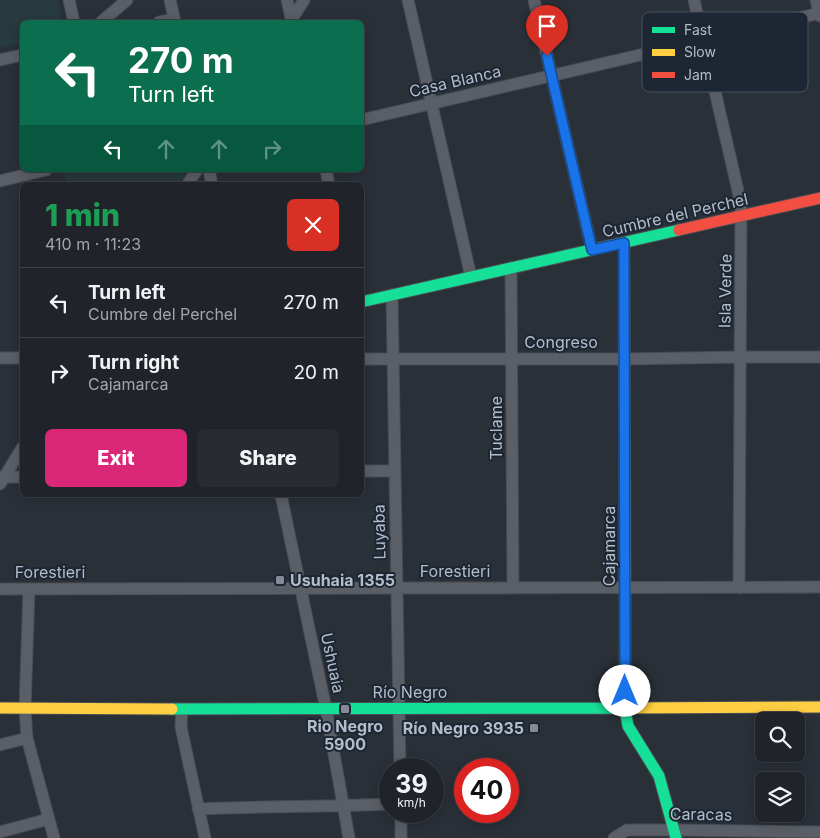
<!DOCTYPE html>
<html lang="en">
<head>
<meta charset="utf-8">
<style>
  :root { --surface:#20242a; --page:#282c32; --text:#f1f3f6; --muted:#a2a4a8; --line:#3d4147; --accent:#db2777 }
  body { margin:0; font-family:Inter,sans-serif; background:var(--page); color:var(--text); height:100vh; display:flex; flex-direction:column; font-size:19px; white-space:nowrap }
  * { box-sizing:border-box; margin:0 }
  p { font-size:16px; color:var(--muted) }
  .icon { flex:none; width:28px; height:28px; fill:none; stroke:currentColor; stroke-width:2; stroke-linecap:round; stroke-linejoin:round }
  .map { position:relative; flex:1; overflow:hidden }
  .sheet { position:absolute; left:20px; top:182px; width:344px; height:315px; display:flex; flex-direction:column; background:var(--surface); border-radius:8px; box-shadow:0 2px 12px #0003,0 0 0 1px var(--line) }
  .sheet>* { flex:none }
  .guide { position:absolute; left:20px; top:20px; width:344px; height:152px; border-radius:8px; box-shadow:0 2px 12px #0003,0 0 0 1px var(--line); background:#0b6e4f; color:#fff; overflow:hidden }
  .controls { position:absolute; left:755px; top:712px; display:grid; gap:10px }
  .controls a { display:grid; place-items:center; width:50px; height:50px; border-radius:8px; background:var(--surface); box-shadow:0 2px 12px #0003,0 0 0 1px var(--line); font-size:25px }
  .speed { position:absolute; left:379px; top:758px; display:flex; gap:10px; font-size:25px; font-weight:700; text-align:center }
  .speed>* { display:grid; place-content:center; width:65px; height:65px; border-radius:50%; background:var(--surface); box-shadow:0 2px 12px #0003,0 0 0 1px var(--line); line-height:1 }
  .speed small { font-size:12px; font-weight:400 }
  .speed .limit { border:8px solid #d22; background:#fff; color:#111 }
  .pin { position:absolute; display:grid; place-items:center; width:42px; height:42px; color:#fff; margin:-51px -21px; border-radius:50% 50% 50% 0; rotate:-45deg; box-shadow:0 0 5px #0007 }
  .pin .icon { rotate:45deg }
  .me { position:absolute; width:55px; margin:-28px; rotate:0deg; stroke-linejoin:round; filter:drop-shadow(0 0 4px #0008) }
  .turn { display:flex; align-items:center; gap:18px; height:105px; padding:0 25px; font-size:22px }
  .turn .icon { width:65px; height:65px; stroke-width:2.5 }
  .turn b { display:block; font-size:35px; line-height:42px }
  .lanes { display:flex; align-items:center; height:48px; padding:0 25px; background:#0003; justify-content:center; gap:25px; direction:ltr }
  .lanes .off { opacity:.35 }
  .round { display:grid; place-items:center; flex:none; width:52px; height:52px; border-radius:8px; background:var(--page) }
  .head { display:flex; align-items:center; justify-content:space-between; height:85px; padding:0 25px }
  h1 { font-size:30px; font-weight:800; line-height:38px; color:#1e9e55 }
  .button { display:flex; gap:10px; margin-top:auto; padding:10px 25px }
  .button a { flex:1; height:58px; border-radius:8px; background:var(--accent); color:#fff; font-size:20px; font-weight:800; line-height:58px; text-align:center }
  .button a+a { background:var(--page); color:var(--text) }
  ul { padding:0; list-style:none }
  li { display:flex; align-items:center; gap:15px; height:70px; padding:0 25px; border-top:1px solid var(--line) }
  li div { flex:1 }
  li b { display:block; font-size:19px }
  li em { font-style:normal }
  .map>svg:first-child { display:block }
  .green { fill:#273a3e }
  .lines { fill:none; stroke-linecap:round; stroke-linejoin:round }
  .street-casing { stroke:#484c53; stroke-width:13 }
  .fast-casing { stroke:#484c53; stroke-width:13 }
  .slow-casing { stroke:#484c53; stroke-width:13 }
  .jam-casing { stroke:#484c53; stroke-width:13 }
  .street { stroke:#5a5e66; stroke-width:11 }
  .fast { stroke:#16e098; stroke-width:11 }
  .slow { stroke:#ffcf43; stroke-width:11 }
  .jam { stroke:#f24e42; stroke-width:11 }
  .route-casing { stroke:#114b97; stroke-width:12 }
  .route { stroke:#1a73e8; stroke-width:9 }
  .poi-dot { fill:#848b96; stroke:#1d2633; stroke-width:2 }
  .labels { text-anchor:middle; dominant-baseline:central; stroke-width:4; stroke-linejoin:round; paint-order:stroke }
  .street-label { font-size:16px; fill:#b4bcc9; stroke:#1d2633 }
  .poi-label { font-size:16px; font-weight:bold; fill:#b4bcc9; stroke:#1d2633; text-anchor:start }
  .key { fill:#1d2633; stroke:#4a5360; stroke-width:1 }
  .key-label { font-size:14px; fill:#b4bcc9 }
</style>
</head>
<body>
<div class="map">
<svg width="820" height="838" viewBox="0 0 820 838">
  <rect width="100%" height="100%" fill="#2a3038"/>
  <!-- green -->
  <path class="green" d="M0 0H58L63 22H22V42L0 48Z
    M79 170H188L178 185H67L64 174Z"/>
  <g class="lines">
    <defs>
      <path id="street" d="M69 0 74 22
        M170 0 175 22
        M287 0 292 22
        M408 0 471 277
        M534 0 592 250
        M694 0 741 204 739 588
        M816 0 820 16
        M101 22 127 0
        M159 22 174 19
        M290 22 304 0
        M0 60 22 55
        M361 120 820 13
        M209 170 212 185
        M326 170 329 185
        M0 181 46 170
        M187 185 197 170
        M511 268 513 588
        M392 295 400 769
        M0 358H22
        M361 359H625L740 357H820
        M361 471H395
        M0 477H22
        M0 484 22 448
        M281 495 326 709 349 838
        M0 589 820 587
        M29 589 25 709 27 738 54 838
        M182 709 181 727 205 838
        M0 745 27 738
        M198 809C262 806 326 807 390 804
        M401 811V838
        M0 832 49 819
        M614 838 627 830H674L820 832"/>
      <path id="fast" d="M361 302 679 230
        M625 591V709L628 726 659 776 676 838
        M172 709 627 708"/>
      <path id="slow" d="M624 243 625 591
        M0 708 172 709
        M627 708 820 707"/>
      <path id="jam" d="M679 230 820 198"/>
    </defs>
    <!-- street casing -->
    <use href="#street" class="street-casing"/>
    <!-- fast casing -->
    <use href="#fast" class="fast-casing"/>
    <!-- slow casing -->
    <use href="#slow" class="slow-casing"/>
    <!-- jam casing -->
    <use href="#jam" class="jam-casing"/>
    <!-- street -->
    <use href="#street" class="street"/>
    <!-- fast -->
    <use href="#fast" class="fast"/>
    <!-- slow -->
    <use href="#slow" class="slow"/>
    <!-- jam -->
    <use href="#jam" class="jam"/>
  </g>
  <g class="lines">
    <defs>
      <path id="route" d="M547 56 592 250 624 243 625 691"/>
    </defs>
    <!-- route casing -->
    <use href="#route" class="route-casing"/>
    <!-- route -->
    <use href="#route" class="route"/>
  </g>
  <!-- markers -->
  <g class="poi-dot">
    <rect x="275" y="575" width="10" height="10" rx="2.5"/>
    <rect x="340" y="704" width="10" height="10" rx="2.5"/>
    <rect x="529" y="723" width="10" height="10" rx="2.5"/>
  </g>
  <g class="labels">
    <!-- street labels -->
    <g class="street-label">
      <text transform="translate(455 81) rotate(-13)">Casa Blanca</text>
      <text transform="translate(675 215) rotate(-13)">Cumbre del Perchel</text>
      <text transform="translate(725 291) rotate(-89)">Isla Verde</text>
      <text x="561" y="342">Congreso</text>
      <text transform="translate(496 428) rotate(-90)">Tuclame</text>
      <text transform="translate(379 532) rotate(-91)">Luyaba</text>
      <text transform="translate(609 546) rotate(-90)">Cajamarca</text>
      <text x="455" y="571">Forestieri</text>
      <text x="50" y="572">Forestieri</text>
      <text transform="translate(333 663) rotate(78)">Ushuaia</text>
      <text x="410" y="692">Río Negro</text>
      <text transform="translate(701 814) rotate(1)">Caracas</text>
    </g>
    <!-- poi labels -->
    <g class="poi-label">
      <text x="290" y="580">Usuhaia 1355</text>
      <text x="345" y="726" text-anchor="middle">Rio Negro<tspan x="345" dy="18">5900</tspan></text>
      <text x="524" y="728" text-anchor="end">Río Negro 3935</text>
    </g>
  </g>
  <!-- legend -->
  <rect x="642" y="12" width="166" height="80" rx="8" class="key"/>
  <rect x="652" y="27" width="23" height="6" fill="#16e098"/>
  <rect x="652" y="49" width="23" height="7" fill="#ffcf43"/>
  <rect x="652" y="72" width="23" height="6" fill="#f24e42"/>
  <g class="key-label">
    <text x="684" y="35">Fast</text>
    <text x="684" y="57">Slow</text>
    <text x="684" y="80">Jam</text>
  </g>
</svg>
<div class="controls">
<a><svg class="icon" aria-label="search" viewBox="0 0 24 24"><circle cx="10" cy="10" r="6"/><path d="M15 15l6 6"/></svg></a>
<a><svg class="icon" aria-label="layers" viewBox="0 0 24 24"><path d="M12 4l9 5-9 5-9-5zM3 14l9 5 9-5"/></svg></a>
</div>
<div class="speed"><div>39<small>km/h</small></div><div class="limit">40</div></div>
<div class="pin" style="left:547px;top:56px;background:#d93025"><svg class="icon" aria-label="arrive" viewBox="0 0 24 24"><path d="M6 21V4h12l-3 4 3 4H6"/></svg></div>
<svg class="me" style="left:625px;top:691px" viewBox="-20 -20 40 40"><circle r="19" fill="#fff"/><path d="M0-13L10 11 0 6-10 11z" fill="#1a73e8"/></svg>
<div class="guide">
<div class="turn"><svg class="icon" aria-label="left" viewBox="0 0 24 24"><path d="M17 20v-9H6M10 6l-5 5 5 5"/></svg><div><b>270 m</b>Turn left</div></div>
<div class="lanes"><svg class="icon" aria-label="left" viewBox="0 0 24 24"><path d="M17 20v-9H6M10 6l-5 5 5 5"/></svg><svg class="icon off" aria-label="ahead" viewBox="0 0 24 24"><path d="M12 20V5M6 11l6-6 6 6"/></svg><svg class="icon off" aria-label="ahead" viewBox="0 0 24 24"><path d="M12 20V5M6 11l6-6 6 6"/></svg><svg class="icon off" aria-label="right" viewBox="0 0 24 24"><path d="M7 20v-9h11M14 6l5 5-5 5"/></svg></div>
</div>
<section class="sheet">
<div class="head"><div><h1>1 min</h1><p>410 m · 11:23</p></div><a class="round" style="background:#d93025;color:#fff"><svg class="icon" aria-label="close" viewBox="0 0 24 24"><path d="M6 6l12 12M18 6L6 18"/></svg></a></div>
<ul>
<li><svg class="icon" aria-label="left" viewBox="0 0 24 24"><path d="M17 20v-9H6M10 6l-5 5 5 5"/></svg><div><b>Turn left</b><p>Cumbre del Perchel</p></div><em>270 m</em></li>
<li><svg class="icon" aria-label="right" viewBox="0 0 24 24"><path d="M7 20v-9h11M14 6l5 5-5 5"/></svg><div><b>Turn right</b><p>Cajamarca</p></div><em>20 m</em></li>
</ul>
<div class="button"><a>Exit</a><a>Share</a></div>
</section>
</div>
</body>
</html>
